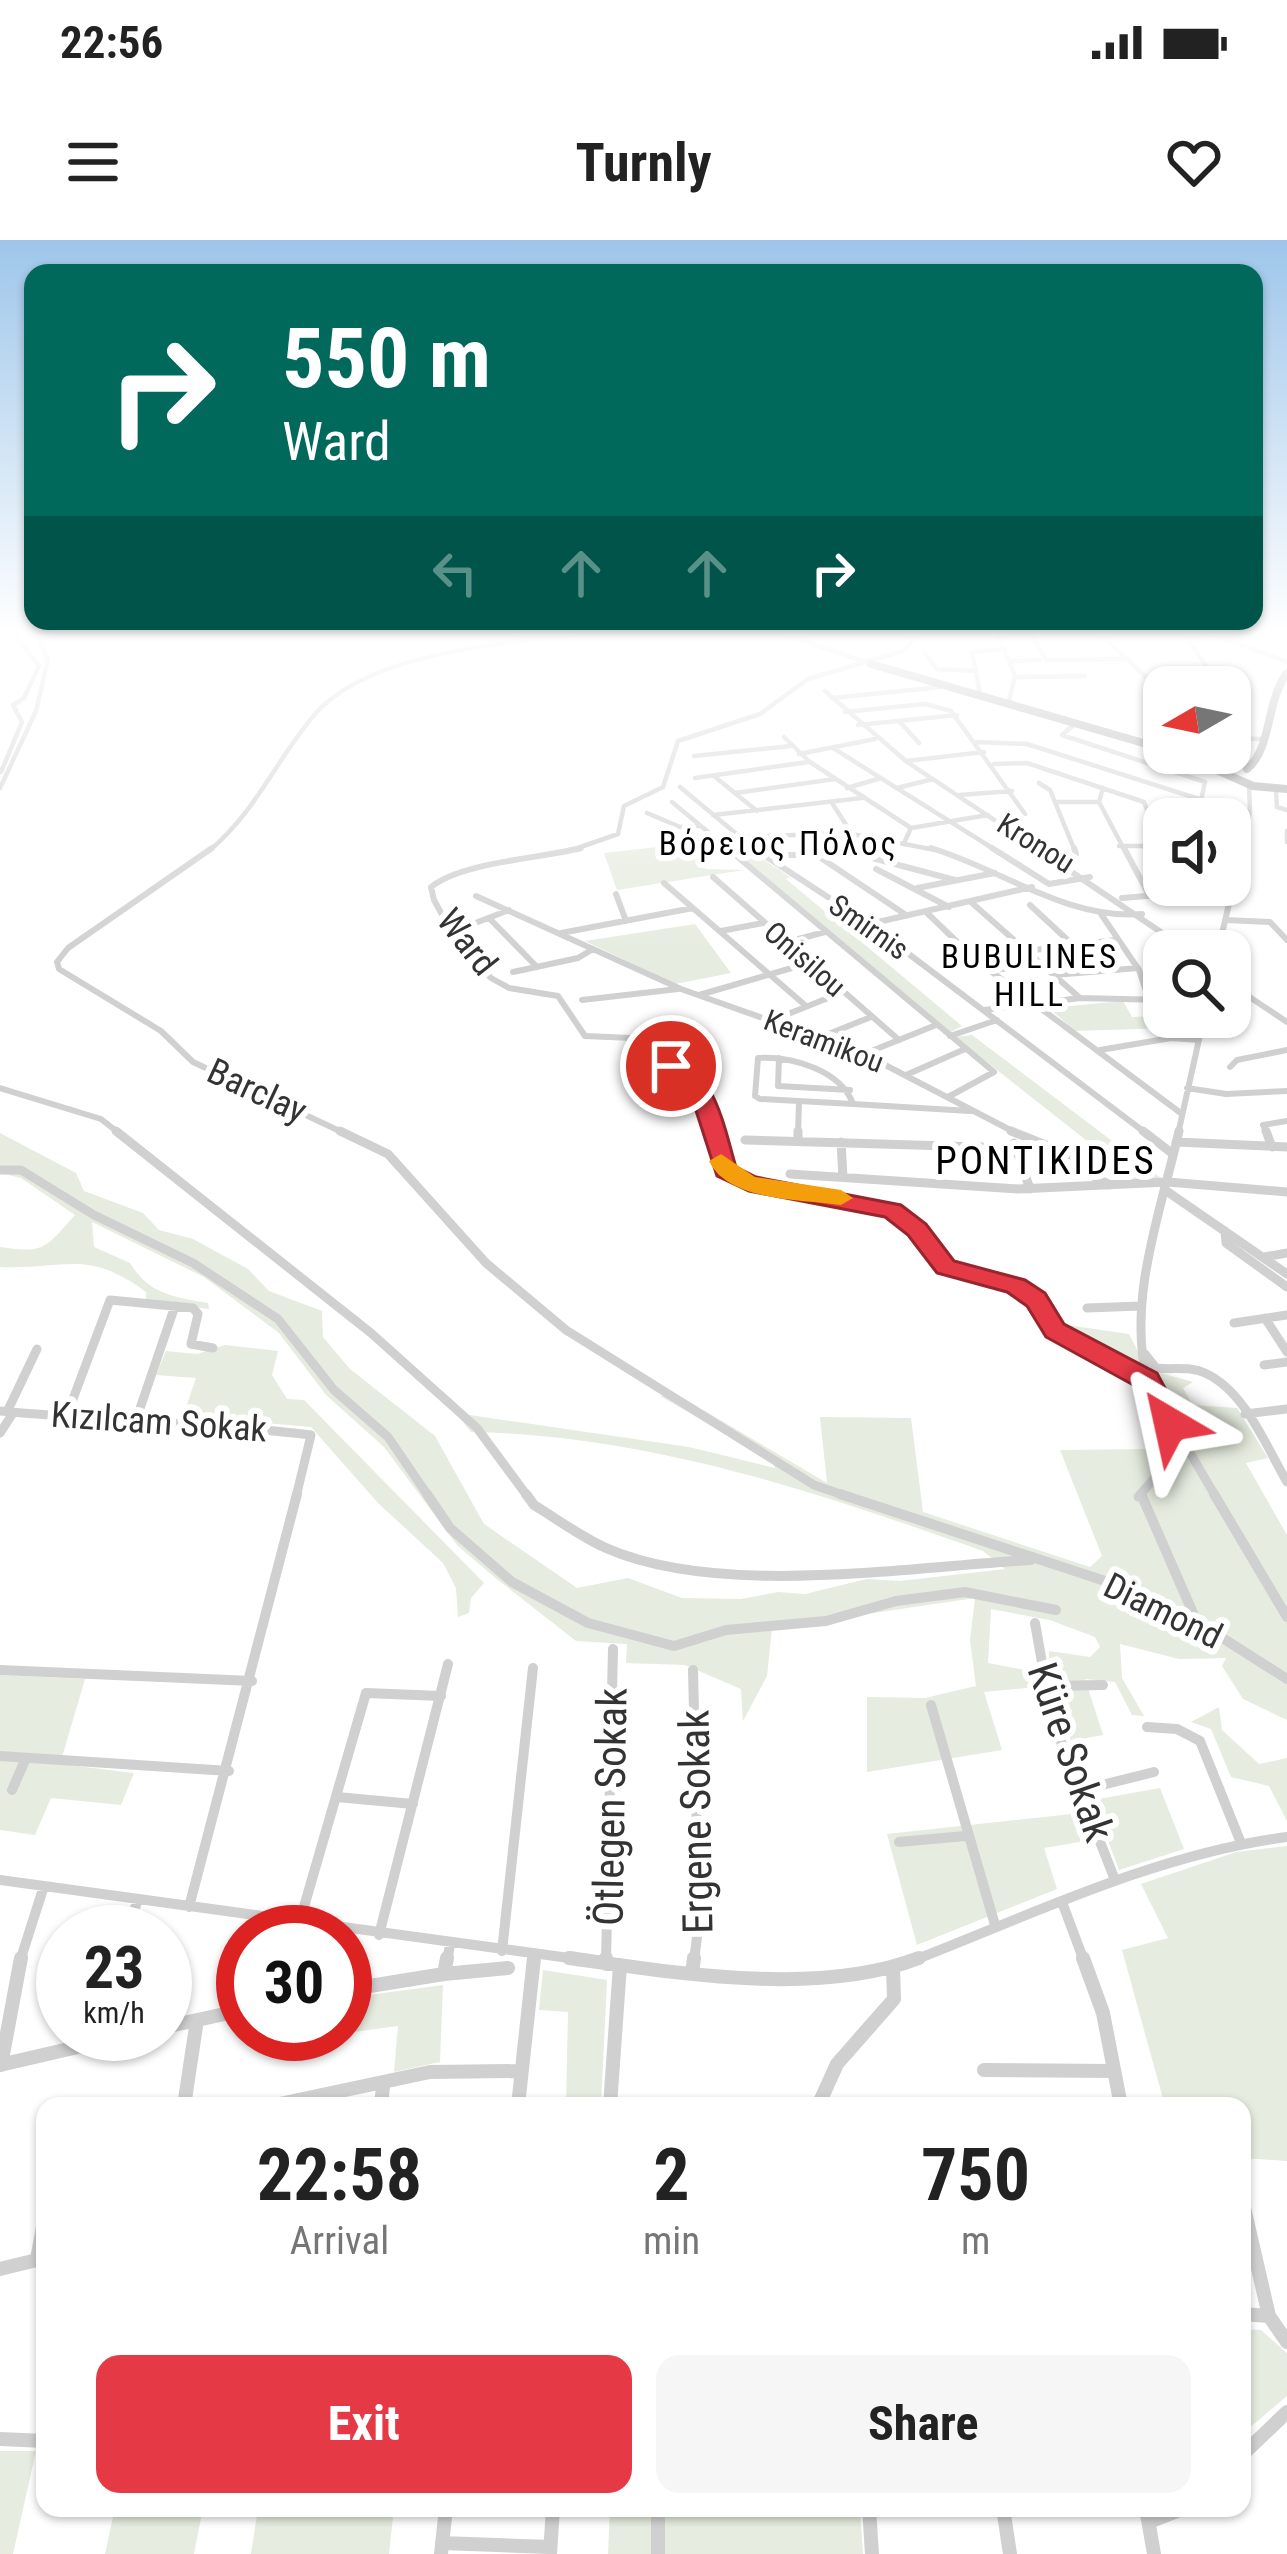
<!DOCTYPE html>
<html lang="en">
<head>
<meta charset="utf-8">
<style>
  :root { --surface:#fff; --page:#f6f6f6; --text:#222; --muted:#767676; --accent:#e63946 }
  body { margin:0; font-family:"Roboto Condensed",sans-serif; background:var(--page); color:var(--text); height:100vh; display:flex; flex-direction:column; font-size:45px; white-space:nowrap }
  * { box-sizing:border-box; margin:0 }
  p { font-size:39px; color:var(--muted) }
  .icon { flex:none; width:66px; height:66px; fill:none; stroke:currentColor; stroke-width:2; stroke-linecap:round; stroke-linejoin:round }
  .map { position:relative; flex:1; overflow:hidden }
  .drawer { position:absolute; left:36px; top:1857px; width:1215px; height:420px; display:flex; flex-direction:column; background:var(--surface); border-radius:24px; box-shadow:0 3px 9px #0004 }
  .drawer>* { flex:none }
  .hud { position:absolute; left:24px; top:24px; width:1239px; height:366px; border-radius:24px; box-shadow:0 3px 9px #0004; background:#00695c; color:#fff; overflow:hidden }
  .needle { width:78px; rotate:261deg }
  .buttons { position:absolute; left:1143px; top:426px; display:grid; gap:24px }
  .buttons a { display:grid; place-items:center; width:108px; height:108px; border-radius:24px; background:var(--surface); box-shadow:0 3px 9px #0004; font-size:60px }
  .speed { position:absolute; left:36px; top:1665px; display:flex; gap:24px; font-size:60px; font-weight:700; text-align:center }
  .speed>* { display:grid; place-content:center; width:156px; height:156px; border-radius:50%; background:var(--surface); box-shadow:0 3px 9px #0004; line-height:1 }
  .speed small { font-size:30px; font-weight:400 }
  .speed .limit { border:18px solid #d22; background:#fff; color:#111 }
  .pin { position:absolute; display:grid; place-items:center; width:102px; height:102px; color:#fff; margin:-51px; border:6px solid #fff; border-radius:50%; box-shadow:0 3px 12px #0007 }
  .me { position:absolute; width:132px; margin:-66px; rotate:324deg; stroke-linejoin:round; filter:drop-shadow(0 0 9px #0008) }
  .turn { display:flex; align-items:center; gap:42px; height:252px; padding:0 60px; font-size:54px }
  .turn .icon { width:156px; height:156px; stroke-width:2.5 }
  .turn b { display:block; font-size:84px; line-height:102px }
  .lanes { display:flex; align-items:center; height:114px; padding:0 60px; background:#0003; justify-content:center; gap:60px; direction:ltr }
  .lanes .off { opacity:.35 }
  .eta { display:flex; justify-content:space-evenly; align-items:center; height:204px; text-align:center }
  .eta b { font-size:72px; font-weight:700; line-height:84px }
  .button { display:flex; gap:24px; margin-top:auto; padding:24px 60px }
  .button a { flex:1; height:138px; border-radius:24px; background:var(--accent); color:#fff; font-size:48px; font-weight:700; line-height:138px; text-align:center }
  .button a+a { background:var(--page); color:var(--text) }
  .status { display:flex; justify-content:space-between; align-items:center; height:84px; padding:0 60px; background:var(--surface); direction:ltr }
  .status svg { height:33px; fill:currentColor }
  header { display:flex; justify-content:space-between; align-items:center; height:156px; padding:0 60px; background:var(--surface); font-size:54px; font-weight:700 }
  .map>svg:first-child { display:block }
  .green { fill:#e6ecdf }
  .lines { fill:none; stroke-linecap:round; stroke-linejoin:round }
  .minor-far4 { stroke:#d0d0d0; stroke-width:4.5 }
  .minor-far3 { stroke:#d0d0d0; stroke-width:6 }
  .minor-far2 { stroke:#d0d0d0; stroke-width:9 }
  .minor-far1 { stroke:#d0d0d0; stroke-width:10 }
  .minor { stroke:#d0d0d0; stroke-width:14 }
  .major { stroke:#ababab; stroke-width:8 }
  .route { fill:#e63946; stroke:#96252e; stroke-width:3 }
  .slow { fill:#f59e0b }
  .labels { text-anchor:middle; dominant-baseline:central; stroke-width:12; stroke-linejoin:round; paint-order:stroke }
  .far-street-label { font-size:30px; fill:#333; stroke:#fff }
  .far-neighbourhood-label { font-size:33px; letter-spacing:3px; fill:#000; stroke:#fff }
  .street-label { font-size:36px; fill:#333; stroke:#fff }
  .neighbourhood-label { font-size:39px; letter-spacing:3px; fill:#000; stroke:#fff }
  .near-street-label { font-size:42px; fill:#333; stroke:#fff }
</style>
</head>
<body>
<div class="status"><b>22:56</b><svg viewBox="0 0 49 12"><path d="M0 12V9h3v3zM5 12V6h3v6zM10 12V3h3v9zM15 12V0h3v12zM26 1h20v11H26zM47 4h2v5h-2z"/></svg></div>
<header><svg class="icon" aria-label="menu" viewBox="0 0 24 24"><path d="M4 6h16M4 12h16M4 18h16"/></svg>Turnly<svg class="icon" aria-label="heart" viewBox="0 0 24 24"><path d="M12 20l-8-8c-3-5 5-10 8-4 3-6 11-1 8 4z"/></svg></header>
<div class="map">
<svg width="1287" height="2314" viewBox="0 0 1287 2314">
  <rect width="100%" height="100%" fill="#fff"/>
  <!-- green -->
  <path class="green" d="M692 603 706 629 744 630 617 650 604 613Z
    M749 610 790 637 786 639 962 786 949 793 735 614Z
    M695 684 731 733 675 744 585 701Z
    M1123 761 1132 777 1160 776 1169 788 1075 791 1049 768Z
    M972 795 1161 938 1135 940 1115 932 1119 926 955 797Z
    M0 893 76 933 84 951 143 973 159 990 193 999 248 1029 269 1051 322 1071 323 1097 350 1129 435 1196 484 1284 577 1348 628 1338 682 1358 741 1359 778 1352 805 1354 867 1339 900 1341 1005 1329 983 1311C817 1252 649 1195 471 1192L456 1173 689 1207 775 1228 772 1220 660 1156 676 1154 827 1243 820 1177 911 1178 923 1272 1090 1327 1102 1316 1060 1210 1148 1209 1160 1231 1178 1229 1114 1115 1053 1083 1129 1094 1147 1129 1193 1142 1183 1148 1193 1165 1237 1168 1268 1218 1246 1223 1287 1295V1480L1243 1459 1222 1426 1226 1418 1179 1419 1120 1404 1122 1438 1144 1476 1132 1475 1115 1442 1085 1439 1103 1495 1071 1501 1048 1434 1049 1411 1090 1417 1100 1407 1095 1397 1050 1380 991 1369 988 1423 1036 1432V1447L984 1452 1002 1510 867 1532V1457L925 1458 976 1446 970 1400 975 1358 772 1388 767 1436 743 1481 741 1449 685 1425 626 1423 627 1404 576 1401 493 1336 457 1305 384 1207 326 1155 279 1093 204 1037 92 982 94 1007 130 1023C149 1054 173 1057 208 1063L209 1069 146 1061V1052C87 1008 65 1030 0 1027V1007C45 1014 45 1008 75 975L21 938 0 933Z
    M225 1105 278 1111 272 1135 287 1159 304 1160 484 1343 471 1358 469 1373 458 1377 456 1348 443 1323 378 1263 311 1187 207 1178 181 1182 196 1138 156 1135 166 1111 197 1114Z
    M0 1435 85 1439 60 1524 134 1533 121 1565 51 1558 35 1595 0 1590Z
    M1219 1467 1222 1490 1259 1524 1287 1518V1581L1269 1546 1231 1537 1211 1489 1191 1482Z
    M1160 1548 1184 1609 1119 1630 1093 1560Z
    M1081 1573 1091 1600 1044 1608 1057 1649 917 1705 887 1594Z
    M1287 1606V1921L1242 1918V1866H1165L1122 1710 1168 1698 1141 1644 1236 1612Z
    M543 1730 607 1740 601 1866H566L568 1772 539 1770Z
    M443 1745 440 1822 394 1832 398 1786 354 1792 361 1756Z
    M1242 2089 1261 2090 1287 2113V2156L1242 2194Z
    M0 2211H36L13 2314H0Z
    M115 2268H203L194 2314H105Z
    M258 2268H394L389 2314H251Z
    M610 2268H860L863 2314H608Z"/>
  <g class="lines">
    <!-- minor-far4 -->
    <path class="minor-far4" d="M768 389 865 422
      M996 389 1015 436 1008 465
      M1029 389 1046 420 1129 419
      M1095 389 1164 454
      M1199 389 1287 422
      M1203 391 1188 399 1209 431 1212 447
      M925 413 937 429 976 431
      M1011 421 1040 420
      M1015 437 1085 436
      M825 451 907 522 1041 611
      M832 458 940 447
      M981 458 972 412 1005 409
      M845 472 925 464 951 471 1025 574
      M899 481 919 503
      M1076 483 1062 495 1205 542 1197 579
      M858 485 957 475
      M784 497 810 522 911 588 905 601
      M1230 498 1262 499
      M977 502 1027 504 1202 560
      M833 508 997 611
      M799 514 875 499
      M694 516 791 506
      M906 521 984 512
      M994 524 1027 523 1144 562 1161 606
      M1 532 22 482 13 465 24 458 39 426 10 389
      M714 536 757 571
      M695 538 808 522
      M1039 543 1050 550 1075 611
      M680 547 757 611
      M0 548 36 471 48 419 38 398 22 389
      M847 548 881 538
      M897 548 933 539
      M1103 548 1099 562 1125 611
      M1276 551 1277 567 1287 570
      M735 553 835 539
      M959 555 1012 551
      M672 562 731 611
      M1055 562H1099
      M832 563 852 594
      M1201 567 1249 574
      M647 573 680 587 699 586
      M713 575 862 558
      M911 588 988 575
      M1287 591V602
      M739 597 846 593 941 611
      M1119 606H1162
      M209 611C258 569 275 521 315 474 373 407 526 403 610 389
      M569 611 618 594 624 566 663 547 678 501 760 474 808 439 903 411 924 389
      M1241 611 1250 572 1249 544"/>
    <!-- minor-far3 -->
    <path class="minor-far3" d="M212 608 68 708 57 722 59 729 161 791 193 822 346 894
      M581 608C538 619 462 622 431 647L434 660 457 702 491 738 509 748 558 756 585 796 655 799 676 806 679 814 671 826 700 849 714 894
      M727 608 994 832 948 857
      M753 608 869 684 1147 894
      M931 608C1001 629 1067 680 1142 674
      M992 608 1049 644 1090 637
      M1036 608 1189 711
      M1124 608 1149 655
      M812 612 906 675
      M766 615H861L955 640
      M1063 619 1076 614 1074 608
      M876 629 949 667
      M713 637 899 800
      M664 643 806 766
      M917 648 995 633
      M616 654 626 681
      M476 656 681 749 864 814 1018 894
      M1122 658 1196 652V645
      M972 663 1080 758
      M1030 665 1073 705
      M926 672 976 720 1182 874
      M1101 674 1139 730 1148 757
      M491 680 537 727
      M1225 680 1270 682 1287 700
      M869 684 1032 647
      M465 687 509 670
      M721 691 763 683
      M561 693 693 668
      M787 702 825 692
      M1026 711 1115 700
      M1218 711 1242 608
      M992 731 1039 722
      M513 732 578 718 593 709
      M1054 735 1138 728
      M1230 744 1287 782
      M699 755 809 723
      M582 760 678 749
      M984 770 1080 758 1164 760
      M773 780 843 752
      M950 796 997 780
      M821 797 871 777
      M1100 810 1171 798 1199 800
      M864 814 936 785
      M758 818C791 816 841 830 853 864L760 859 755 856Z
      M779 818 778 846 850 850
      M1230 827 1237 820 1287 810
      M906 835 965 809
      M0 848 101 879 120 894
      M1187 848 1226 854 1287 851
      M853 864 970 871
      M798 894 799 862
      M1178 894 1204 777
      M1267 894 1263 885 1287 881"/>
    <!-- minor-far2 -->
    <path class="minor-far2" d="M116 891 371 1093 477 1188 528 1257
      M340 891 388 914 486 1023 566 1090 814 1245 849 1257
      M713 891 726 931 749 944 893 971 917 990 945 1027 1016 1046 1036 1060 1055 1091 1147 1140 1216 1257
      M1011 891 1086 921 1093 936 1110 945
      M1143 891 1173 914
      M1266 891 1272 907
      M745 900 1016 908
      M798 900V891
      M841 902 843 937
      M1176 902 1287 907
      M1014 903 1030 949
      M0 930H21L94 975 193 1023 278 1079 334 1150 388 1197 429 1257
      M790 934 1018 949 1168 942 1287 952
      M1165 950 1287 1034
      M1225 991 1226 1003 1287 1047
      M1264 1017 1287 1013
      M1087 1068 1140 1066
      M1265 1078 1287 1112
      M1234 1083 1287 1075
      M1145 1114 1156 1128C1172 1130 1190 1126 1205 1133 1245 1151 1266 1206 1287 1242
      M1264 1125 1287 1122
      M1147 1140C1127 1059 1161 971 1179 891
      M0 1171C104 1181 207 1182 311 1195L296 1257
      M7 1172 37 1109
      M1245 1174 1287 1169
      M67 1175 110 1060 193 1068 198 1074 191 1104 213 1108
      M135 1183 175 1066
      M0 1193 13 1173
      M1138 1257 1183 1205"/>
    <!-- minor-far1 -->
    <path class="minor-far1" d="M427 1254 450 1288 512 1342 588 1383 674 1406 726 1390 826 1381 896 1361 965 1352 1056 1370
      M526 1254 534 1265C557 1279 581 1297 606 1308 719 1358 909 1327 1031 1320
      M840 1254 1105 1341 1202 1385 1287 1439
      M1141 1254 1193 1373 1189 1378
      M1214 1254 1287 1377
      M1035 1383 1052 1479 1115 1640
      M0 1430 252 1441
      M693 1430 699 1681 694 1721
      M1045 1446 1103 1445
      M931 1465 995 1685
      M1147 1487 1177 1489 1200 1501 1241 1603
      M0 1516 229 1531
      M12 1550 26 1518
      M1082 1550 1154 1532
      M337 1557 413 1564
      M899 1602 965 1596
      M0 1640 591 1721
      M1062 1662 1084 1721
      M189 1667 297 1254
      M299 1684 366 1453 441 1456
      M127 1692 138 1659
      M379 1695 448 1424
      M502 1711 533 1428
      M20 1721 44 1646
      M447 1721 450 1705
      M533 1721 534 1715
      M606 1721 613 1409
      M912 1721C1033 1674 1157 1614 1287 1597"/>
    <!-- minor -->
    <path class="minor" d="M569 1718C677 1733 817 1757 919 1718
      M1083 1718 1103 1773 1121 1866
      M606 1724V1718
      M692 1733 694 1718
      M444 1734 508 1728
      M345 1750 444 1734 447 1718
      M165 1787 243 1770
      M0 1825 134 1794
      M1 1825 21 1718
      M984 1830 1114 1831
      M184 1866 197 1780
      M270 1866 430 1832 521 1831
      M381 1866 383 1846
      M518 1866 534 1718
      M610 1866 620 1725
      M818 1866 837 1824 894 1759 893 1728
      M1242 1959 1269 2076 1287 2102
      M37 2019 45 1976
      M0 2029 45 2018
      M1242 2074 1269 2076
      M0 2199 45 2201
      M1242 2215 1287 2172
      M658 2268V2314
      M869 2268 872 2314
      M1003 2268 1010 2314
      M1146 2268 1154 2314
      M1149 2282 1185 2268
      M442 2303 550 2307
      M441 2314 446 2268
      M550 2314 553 2268"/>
    <!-- major -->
    <path class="major" d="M871 424 1164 509
      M1178 513 1253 546 1287 549
      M1247 529C1272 509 1266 460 1287 433"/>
  </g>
  <!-- sky -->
  <linearGradient id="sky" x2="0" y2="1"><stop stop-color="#9ec6ea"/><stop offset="0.55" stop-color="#fff"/><stop offset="1" stop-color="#fff" stop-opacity="0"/></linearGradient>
  <rect width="1287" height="713" fill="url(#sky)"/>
  <!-- route -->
  <path class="route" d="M663 822C713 815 725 892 736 927L756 937 901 965 926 984 954 1021 1025 1040 1045 1053 1064 1084 1157 1133 1184 1184 1180 1191H1160L1137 1147 1046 1097 1027 1066 1007 1052 937 1033 908 995 885 977 749 951 717 936 690 852 663 831Z"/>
  <!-- slow -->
  <path class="slow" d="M721 914 755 937 841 950 853 958 841 965C801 959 729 962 709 921Z"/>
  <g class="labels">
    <!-- far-street labels -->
    <g class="far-street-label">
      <text transform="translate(1036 603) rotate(32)">Kronou</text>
      <text transform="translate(869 687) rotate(35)">Smirnis</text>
      <text transform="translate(805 719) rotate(41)">Onisilou</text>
      <text transform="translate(824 801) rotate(21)">Keramikou</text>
    </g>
    <!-- far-neighbourhood labels -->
    <g class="far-neighbourhood-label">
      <text x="779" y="603">Βόρειος Πόλος</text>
      <text x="1030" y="716">BUBULINES<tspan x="1030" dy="38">HILL</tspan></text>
    </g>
    <!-- street labels -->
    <g class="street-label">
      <text transform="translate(467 702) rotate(52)">Ward</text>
      <text transform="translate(257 851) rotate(25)">Barclay</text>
      <text transform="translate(159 1182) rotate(4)">Kızılcam Sokak</text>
      <text transform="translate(1163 1371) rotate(26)">Diamond</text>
    </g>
    <!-- neighbourhood labels -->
    <g class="neighbourhood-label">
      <text x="1046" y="921">PONTIKIDES</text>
    </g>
    <!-- near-street labels -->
    <g class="near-street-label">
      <text transform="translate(1071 1512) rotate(71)">Küre Sokak</text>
      <text transform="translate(610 1567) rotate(-89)">Ötlegen Sokak</text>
      <text transform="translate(696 1582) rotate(-91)">Ergene Sokak</text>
    </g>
  </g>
</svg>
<div class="buttons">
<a><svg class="needle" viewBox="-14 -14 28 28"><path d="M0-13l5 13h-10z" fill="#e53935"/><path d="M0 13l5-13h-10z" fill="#767676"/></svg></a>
<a><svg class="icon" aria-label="sound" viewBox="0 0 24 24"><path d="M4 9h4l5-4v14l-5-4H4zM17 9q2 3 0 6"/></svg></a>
<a><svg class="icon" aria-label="search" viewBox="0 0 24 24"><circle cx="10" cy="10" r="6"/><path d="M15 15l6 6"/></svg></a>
</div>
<div class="speed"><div>23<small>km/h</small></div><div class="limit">30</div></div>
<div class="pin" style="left:671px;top:826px;background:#d93025"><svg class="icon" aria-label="arrive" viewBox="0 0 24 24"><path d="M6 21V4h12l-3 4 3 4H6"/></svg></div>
<svg class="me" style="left:1170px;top:1184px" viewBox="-20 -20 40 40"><path d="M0-17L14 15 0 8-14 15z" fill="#e63946" stroke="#fff" stroke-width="4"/></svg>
<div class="hud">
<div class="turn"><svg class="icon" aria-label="right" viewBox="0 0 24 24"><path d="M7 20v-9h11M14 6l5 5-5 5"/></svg><div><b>550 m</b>Ward</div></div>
<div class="lanes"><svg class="icon off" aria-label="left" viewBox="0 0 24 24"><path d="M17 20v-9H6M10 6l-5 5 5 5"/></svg><svg class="icon off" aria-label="ahead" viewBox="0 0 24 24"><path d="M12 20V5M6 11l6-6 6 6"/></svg><svg class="icon off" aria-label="ahead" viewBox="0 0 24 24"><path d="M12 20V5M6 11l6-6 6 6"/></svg><svg class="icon" aria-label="right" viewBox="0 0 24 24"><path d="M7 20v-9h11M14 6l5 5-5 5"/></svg></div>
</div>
<section class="drawer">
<div class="eta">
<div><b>22:58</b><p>Arrival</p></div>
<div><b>2</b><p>min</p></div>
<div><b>750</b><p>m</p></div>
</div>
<div class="button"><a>Exit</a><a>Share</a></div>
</section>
</div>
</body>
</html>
